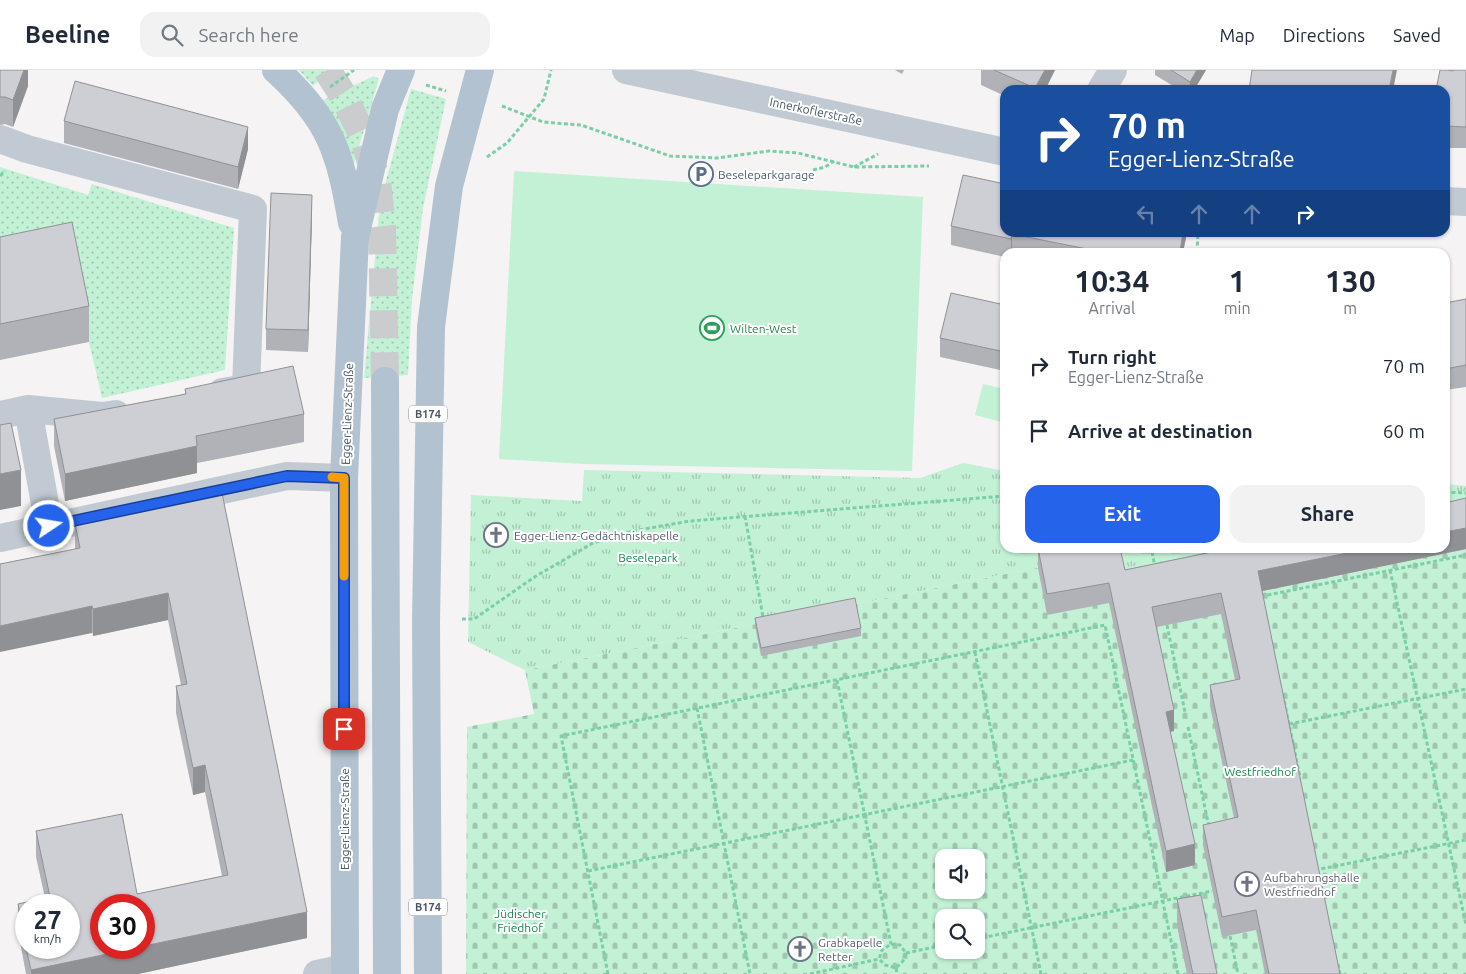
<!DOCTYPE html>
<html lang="en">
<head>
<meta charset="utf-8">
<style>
  :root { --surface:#fff; --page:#f2f2f3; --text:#1f2937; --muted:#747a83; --line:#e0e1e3; --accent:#2563eb }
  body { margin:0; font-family:Ubuntu,sans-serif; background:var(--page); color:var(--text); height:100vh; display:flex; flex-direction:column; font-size:19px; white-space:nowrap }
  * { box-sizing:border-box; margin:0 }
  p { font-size:16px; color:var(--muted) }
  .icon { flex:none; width:28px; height:28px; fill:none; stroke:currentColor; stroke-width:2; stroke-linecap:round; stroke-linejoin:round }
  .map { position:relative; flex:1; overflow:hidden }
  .details { position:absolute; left:1000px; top:178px; width:450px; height:305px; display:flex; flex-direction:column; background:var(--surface); border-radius:15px; box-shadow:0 1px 4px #0004 }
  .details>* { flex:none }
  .hud { position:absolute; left:1000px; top:15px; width:450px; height:152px; border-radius:15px; box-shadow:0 1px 4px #0004; background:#1a4fa0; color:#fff; overflow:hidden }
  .buttons { position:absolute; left:935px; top:779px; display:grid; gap:10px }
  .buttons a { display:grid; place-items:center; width:50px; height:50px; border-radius:10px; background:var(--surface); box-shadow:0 1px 4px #0004; font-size:25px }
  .speed { position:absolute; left:15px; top:824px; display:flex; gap:10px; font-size:25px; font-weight:700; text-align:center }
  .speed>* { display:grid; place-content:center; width:65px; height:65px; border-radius:50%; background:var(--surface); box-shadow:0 1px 4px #0004; line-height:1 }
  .speed small { font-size:12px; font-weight:400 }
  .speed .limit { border:8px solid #d22; background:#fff; color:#111 }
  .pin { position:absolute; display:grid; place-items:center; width:42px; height:42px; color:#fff; margin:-21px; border-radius:10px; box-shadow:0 2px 8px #0006 }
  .me { position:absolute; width:55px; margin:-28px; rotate:78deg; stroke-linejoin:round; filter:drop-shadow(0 0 4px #0008) }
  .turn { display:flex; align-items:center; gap:18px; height:105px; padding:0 25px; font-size:22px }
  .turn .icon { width:65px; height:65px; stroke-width:2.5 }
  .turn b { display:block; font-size:35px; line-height:42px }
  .lanes { display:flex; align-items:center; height:48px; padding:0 25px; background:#0003; justify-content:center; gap:25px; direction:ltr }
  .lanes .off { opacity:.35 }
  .eta { display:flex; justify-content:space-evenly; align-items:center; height:85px; text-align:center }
  .eta b { font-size:30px; font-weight:700; line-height:35px }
  .button { display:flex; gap:10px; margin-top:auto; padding:10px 25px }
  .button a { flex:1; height:58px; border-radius:15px; background:var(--accent); color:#fff; font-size:20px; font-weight:700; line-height:58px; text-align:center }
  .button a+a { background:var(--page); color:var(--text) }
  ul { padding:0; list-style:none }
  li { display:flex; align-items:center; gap:15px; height:65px; padding:0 25px }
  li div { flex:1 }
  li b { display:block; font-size:19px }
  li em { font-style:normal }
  header { display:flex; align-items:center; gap:30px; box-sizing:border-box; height:70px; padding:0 25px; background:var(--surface); border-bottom:1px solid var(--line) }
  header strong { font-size:24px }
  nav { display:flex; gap:28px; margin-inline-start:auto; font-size:18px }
  .search { width:350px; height:45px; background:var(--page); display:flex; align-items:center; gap:12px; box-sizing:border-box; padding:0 18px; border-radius:15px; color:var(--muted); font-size:19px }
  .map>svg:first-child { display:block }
  .grass { fill:url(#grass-dots) }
  .cemetery { fill:url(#cemetery-stones); fill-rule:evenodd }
  .park { fill:url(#park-tufts) }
  .pitch { fill:#c3f1d5 }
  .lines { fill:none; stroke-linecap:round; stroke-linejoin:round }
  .major-tunnel { stroke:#caccce; stroke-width:28; stroke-dasharray:28 14; stroke-linecap:butt }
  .path { stroke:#7ad0a6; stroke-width:3; stroke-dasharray:4 2.5; stroke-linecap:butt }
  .minor { stroke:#c1cad2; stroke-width:28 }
  .major { stroke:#b3c2d1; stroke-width:28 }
  .wall { fill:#b0b2b7 }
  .shaded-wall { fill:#909195 }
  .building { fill:#cdcfd5; stroke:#909195 }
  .route-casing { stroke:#184099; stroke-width:12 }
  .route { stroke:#2563eb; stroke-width:9 }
  .slow { stroke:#f59e0b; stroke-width:9 }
  .labels { text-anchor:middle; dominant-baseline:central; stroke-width:4; stroke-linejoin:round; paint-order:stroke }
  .shield { fill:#fff; stroke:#808990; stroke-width:1 }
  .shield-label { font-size:11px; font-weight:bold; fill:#4a5661 }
  .street-label { font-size:12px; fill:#4a5661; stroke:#fff }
  .service-label { font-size:12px; fill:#4e5e75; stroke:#fff; text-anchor:start }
  .leisure-label { font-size:12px; fill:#27864d; stroke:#fff; text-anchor:start }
  .worship-label { font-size:12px; fill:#5b616d; stroke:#fff; text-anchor:start }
  .park-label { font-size:12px; fill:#17864f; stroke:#fff }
</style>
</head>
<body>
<header>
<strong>Beeline</strong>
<div class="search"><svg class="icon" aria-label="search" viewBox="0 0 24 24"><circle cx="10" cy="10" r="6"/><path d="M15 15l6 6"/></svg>Search here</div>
<nav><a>Map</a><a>Directions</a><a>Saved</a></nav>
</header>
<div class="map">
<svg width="1466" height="904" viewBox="0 0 1466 904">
  <defs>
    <pattern id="grass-dots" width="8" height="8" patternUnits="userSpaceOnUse" patternTransform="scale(1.25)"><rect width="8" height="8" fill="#c3f1d5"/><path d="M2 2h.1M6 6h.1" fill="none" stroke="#a0c6b0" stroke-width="1.8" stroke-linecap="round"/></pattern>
    <pattern id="cemetery-stones" width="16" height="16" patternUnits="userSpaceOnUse" patternTransform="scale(1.25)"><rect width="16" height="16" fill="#c3f1d5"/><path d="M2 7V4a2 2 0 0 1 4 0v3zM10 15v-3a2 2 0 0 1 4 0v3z" fill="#a0c6b0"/></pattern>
    <pattern id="park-tufts" width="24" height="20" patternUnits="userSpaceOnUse" patternTransform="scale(1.25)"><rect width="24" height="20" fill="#c3f1d5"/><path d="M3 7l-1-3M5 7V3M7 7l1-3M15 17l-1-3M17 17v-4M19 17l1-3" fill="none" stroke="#a0c6b0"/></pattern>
  </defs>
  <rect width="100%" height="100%" fill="#f5f3f3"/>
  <!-- grass -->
  <path class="grass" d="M299 0H331L313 16Z
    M374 6 379 9 354 94 334 47 323 30Z
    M411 19 446 29 423 138 412 229 408 305 364 308 380 133Z
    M0 97 88 125 92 114 234 158 225 300 102 328 89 272 0 203Z"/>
  <!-- cemetery -->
  <path class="cemetery" d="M1466 450V904H466L467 657 534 644 525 600 1116 482 1445 478ZM944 788H976V820H944ZM944 848H976V880H944Z"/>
  <!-- park -->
  <path class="park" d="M963 393 1005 401V478H1333L1125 520 1116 482 525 600 468 572 471 425 582 431 584 400 920 408Z
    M1445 414 1466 416V450L1445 454Z"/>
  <!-- pitch -->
  <path class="pitch" d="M514 101 923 127 912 401 585 394 499 389Z
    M983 314 1005 319V353L975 345Z"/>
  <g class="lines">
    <!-- major-tunnel -->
    <path class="major-tunnel" d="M327 0 343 25 363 66 377 111 382 158 385 311"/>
    <!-- path -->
    <path class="path" d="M426 15 446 21
      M330 17 354 0
      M502 36 543 52 581 55 670 86 717 88 769 81 798 83 854 97 929 96
      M487 87 507 73 544 29 551 0
      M854 97 878 84
      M813 100 825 97 834 91
      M0 106 5 101
      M1197 182 1198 162
      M1445 422 1466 423
      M745 446 763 547
      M1147 478 1152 482 1155 497
      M1390 500 1466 855
      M1263 528V526L1466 485
      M462 549H474L536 506 593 473 633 461 690 451 1005 426
      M1167 555 1185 642
      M975 582 1041 904
      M837 610 891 874
      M1283 625 1300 707
      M697 638 750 904
      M1289 654 1466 619
      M1188 657 1209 757
      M1315 800 1466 770
      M588 801 1133 690
      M1230 866 1238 904
      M976 869 1212 821
      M891 874 900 875 906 883 903 891 896 898 885 895 879 889 882 880Z
      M906 883 944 875
      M1338 894 1340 904
      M896 898 897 904
      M608 904 561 666 1105 555 1178 904
      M810 904 879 889"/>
    <!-- minor -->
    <path class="minor" d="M626 0 1005 82
      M1101 20 1113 0
      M0 69 27 79 253 139 246 318 222 322
      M1445 131 1466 132
      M28 339 49 456
      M0 345 28 339 102 346 116 344
      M0 468 287 406 344 408
      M317 904 345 898"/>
    <!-- major -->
    <path class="major" d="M276 0C331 50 340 82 352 153
      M385 311 387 904
      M345 904 344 408 355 167 385 39 401 0
      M428 904 426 552 431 257 449 116 480 0"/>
  </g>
  <!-- wall -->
  <path class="wall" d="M0 0H28V16L13 57 5 54 0 55Z
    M895 0H904L902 4Z
    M981 0H1055L1045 20H1005V26L981 15Z
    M1155 0H1206L1194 20H1180L1155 5Z
    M1466 0V78H1445V20L1453 1Z
    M64 51 248 79 238 119 64 73Z
    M312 146 308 282 266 280V259Z
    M951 156 1186 162V168L1183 182H1005V187L951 175Z
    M0 167 89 236V272L0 290Z
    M1466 229V317L1445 320V233Z
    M1005 235V301L940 287V268Z
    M185 319 304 344V372L197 393V403L65 431 54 376V349L185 324Z
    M222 423 307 868 138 904H26L18 861V834L45 828 36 787V761L137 824 222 806 205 722 193 725 176 643V616L181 615 168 550 93 566 75 479V453Z
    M1466 428V479L1262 521 1340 904H1265L1256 860 1222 867 1203 775V755L1234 748 1210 636V615L1235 610 1221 544 1157 557 1174 661 1170 662 1195 795 1166 802 1109 533 1047 545 1038 498V478L1125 500Z
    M755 548 861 558V566L761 586 755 556Z
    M1177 829 1217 904H1187L1177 856Z"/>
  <!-- shaded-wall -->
  <path class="shaded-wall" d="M24 0H28V16L13 57V30Z
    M1045 0H1055L1045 20H1035V18Z
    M1197 0H1206L1194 20H1190V12Z
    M1393 0H1397L1393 20H1389Z
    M248 57V79L238 119V97Z
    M312 125V146L308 282V260Z
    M1183 162H1186V168L1183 182H1180Z
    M1012 164V182H1011V169Z
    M197 376V403L65 431V404Z
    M21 400V436L0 440V404Z
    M1466 458V479L1258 522V501L1372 478H1445V462Z
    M168 523V550L93 566V539Z
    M92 536V563L0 582V556Z
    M1174 640V661L1166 663V642Z
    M205 695V722L193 725V698Z
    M1195 774V795L1166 802V781Z
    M307 842V868L138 904H31V900L136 878H144V876Z"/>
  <!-- building -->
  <path class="building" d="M0 0H24L13 30 5 27H0Z
    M994 0H1045L1035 18Z
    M1171 0H1197L1190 12Z
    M1252 0H1393L1389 20H1249Z
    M1440 0H1447L1453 1V0H1466V57L1445 56V20H1436Z
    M75 11 248 57 238 97 64 51Z
    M1228 17 1249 20H1228Z
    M963 105 1005 114V162H1183L1180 182H1102L1012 164 1011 169 951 156Z
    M271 123 312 125 308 260 266 259Z
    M72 152 89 236 0 254V167Z
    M951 223 1005 235V282L940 268Z
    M1466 229V295L1445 299V233Z
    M293 296 304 344 196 366 197 376 65 404 54 349 186 324 185 319Z
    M11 353 21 400 0 404V355Z
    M222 423 307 842 144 876V835H101V878H136L31 900 26 878H69V835H26V877L18 834 50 827 36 761 122 744 137 824 228 805 205 695 193 698 176 616 187 614 168 523 93 539 92 536 0 556V494L80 478 75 453Z
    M1466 428V458L1445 462V433Z
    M1038 478H1120L1125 500 1231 478H1372L1258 501 1340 904H1269L1256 840 1222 847 1203 755 1238 747 1210 615 1240 609 1221 523 1152 537 1174 640 1166 642 1195 774 1166 781 1109 513 1047 524Z
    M855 528 861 558 761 578 755 548Z
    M1201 825 1217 904H1193L1177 829Z"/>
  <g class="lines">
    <defs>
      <path id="route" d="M49 456 287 406 344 408V659"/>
    </defs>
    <!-- route casing -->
    <use href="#route" class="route-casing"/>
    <!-- route -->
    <use href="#route" class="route"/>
    <!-- slow -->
    <path class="slow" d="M332 407 344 408V506"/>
  </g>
  <!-- icons -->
  <defs>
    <symbol id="parking-ring" viewBox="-11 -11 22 22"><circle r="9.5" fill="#fff" stroke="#5c6f8a" stroke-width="1.5"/><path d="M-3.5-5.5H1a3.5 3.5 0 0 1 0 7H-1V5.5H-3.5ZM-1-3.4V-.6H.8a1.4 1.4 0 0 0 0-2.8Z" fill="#5c6f8a"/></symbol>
    <symbol id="stadium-ring" viewBox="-11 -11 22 22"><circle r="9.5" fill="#fff" stroke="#2e9e5b" stroke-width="1.5"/><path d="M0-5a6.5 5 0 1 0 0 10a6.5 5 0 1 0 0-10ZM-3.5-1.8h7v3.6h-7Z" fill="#2e9e5b"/></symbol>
    <symbol id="church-ring" viewBox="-11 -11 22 22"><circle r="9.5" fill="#fff" stroke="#6b7280" stroke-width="1.5"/><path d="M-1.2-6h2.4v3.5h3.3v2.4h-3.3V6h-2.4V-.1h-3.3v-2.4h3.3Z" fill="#6b7280"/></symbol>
  </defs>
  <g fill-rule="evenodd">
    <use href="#parking-ring" x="687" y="90" width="28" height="28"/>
    <use href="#stadium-ring" x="698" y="244" width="28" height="28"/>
    <use href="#church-ring" x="482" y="451" width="28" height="28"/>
    <use href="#church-ring" x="1233" y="800" width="28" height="28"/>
    <use href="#church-ring" x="786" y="865" width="28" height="28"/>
  </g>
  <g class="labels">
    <!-- shield labels -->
    <g class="shield">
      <rect x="409" y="335.5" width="38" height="17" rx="4"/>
      <rect x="409" y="828.5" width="38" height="17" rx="4"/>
    </g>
    <g class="shield-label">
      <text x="428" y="344">B174</text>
      <text x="428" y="837">B174</text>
    </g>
    <!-- street labels -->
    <g class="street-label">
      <text transform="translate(816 41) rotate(12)">Innerkoflerstraße</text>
      <text transform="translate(347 344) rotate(-88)">Egger-Lienz-Straße</text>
      <text transform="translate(344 749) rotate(-90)">Egger-Lienz-Straße</text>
    </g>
    <!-- service labels -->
    <g class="service-label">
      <text x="718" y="104">Beseleparkgarage</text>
    </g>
    <!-- leisure labels -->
    <g class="leisure-label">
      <text x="730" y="258">Wilten-West</text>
    </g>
    <!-- worship labels -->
    <g class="worship-label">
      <text x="514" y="465">Egger-Lienz-Gedächtniskapelle</text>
      <text x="1264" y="807">Aufbahrungshalle<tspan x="1264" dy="14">Westfriedhof</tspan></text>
      <text x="818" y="872">Grabkapelle<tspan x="818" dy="14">Retter</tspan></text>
    </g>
    <!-- park labels -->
    <g class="park-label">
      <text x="648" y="487">Beselepark</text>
      <text x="1260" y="701">Westfriedhof</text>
      <text x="520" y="843">Jüdischer<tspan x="520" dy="14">Friedhof</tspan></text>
    </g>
  </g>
</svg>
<div class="buttons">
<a><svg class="icon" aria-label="sound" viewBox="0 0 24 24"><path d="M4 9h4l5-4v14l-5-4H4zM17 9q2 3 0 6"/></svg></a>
<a><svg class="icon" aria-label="search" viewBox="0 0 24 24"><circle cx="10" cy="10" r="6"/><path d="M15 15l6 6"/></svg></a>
</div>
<div class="speed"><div>27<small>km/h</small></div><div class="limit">30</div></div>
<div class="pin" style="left:344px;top:659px;background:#d93025"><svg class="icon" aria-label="arrive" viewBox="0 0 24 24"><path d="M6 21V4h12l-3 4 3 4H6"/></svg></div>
<svg class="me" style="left:49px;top:456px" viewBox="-20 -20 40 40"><circle r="17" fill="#2563eb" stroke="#fff" stroke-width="3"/><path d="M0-11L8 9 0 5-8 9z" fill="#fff"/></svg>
<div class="hud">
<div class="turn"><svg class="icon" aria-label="right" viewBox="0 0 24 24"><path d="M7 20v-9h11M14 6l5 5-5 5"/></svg><div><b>70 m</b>Egger-Lienz-Straße</div></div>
<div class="lanes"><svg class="icon off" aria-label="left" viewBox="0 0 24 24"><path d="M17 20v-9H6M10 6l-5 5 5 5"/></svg><svg class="icon off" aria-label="ahead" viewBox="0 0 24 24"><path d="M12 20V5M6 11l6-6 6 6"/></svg><svg class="icon off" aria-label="ahead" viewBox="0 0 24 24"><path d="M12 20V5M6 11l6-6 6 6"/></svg><svg class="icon" aria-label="right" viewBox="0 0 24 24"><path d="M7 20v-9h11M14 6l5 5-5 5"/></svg></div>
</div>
<section class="details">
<div class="eta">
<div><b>10:34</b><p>Arrival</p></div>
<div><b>1</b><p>min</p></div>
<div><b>130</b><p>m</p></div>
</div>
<ul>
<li><svg class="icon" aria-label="right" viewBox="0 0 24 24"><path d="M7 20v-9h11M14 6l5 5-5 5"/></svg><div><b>Turn right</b><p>Egger-Lienz-Straße</p></div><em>70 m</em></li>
<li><svg class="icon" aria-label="arrive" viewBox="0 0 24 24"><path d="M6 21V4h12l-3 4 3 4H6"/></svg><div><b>Arrive at destination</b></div><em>60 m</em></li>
</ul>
<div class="button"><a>Exit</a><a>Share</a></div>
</section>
</div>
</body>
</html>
